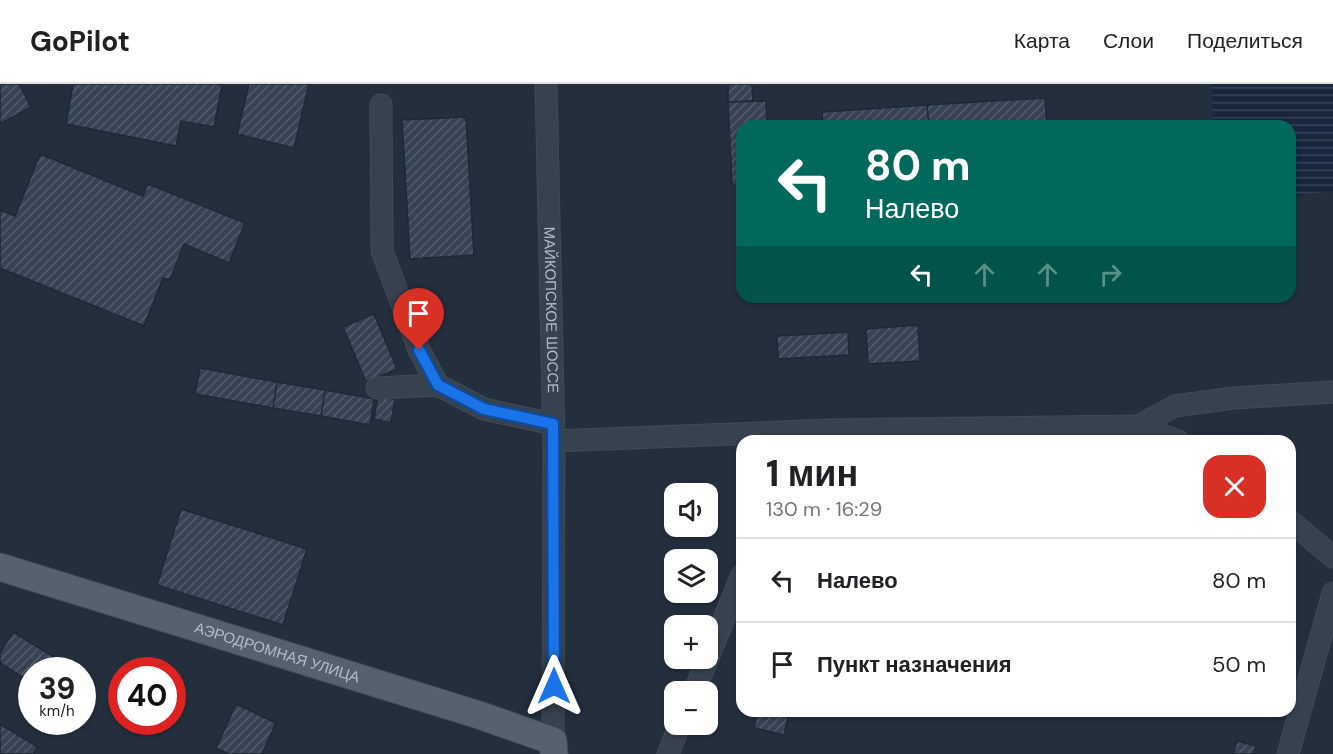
<!DOCTYPE html>
<html lang="ru">
<head>
<meta charset="utf-8">
<style>
  :root { --surface:#fff; --page:#f6f6f6; --text:#202124; --muted:#757577; --line:#e0e0e0 }
  body { margin:0; font-family:"DM Sans",sans-serif; background:var(--page); color:var(--text); height:100vh; display:flex; flex-direction:column; font-size:22px; white-space:nowrap }
  * { box-sizing:border-box; margin:0 }
  p { font-size:20px; color:var(--muted) }
  .icon { flex:none; width:33px; height:33px; fill:none; stroke:currentColor; stroke-width:2; stroke-linecap:round; stroke-linejoin:round }
  .map { position:relative; flex:1; overflow:hidden }
  .drawer { position:absolute; left:736px; top:351px; width:560px; height:282px; display:flex; flex-direction:column; background:var(--surface); border-radius:18px; box-shadow:0 2px 4px #0004 }
  .drawer>* { flex:none }
  .guide { position:absolute; left:736px; top:36px; width:560px; height:183px; border-radius:18px; box-shadow:0 2px 4px #0004; background:#00695c; color:#fff; overflow:hidden }
  .tools { position:absolute; left:664px; top:399px; display:grid; gap:12px }
  .tools a { display:grid; place-items:center; width:54px; height:54px; border-radius:12px; background:var(--surface); box-shadow:0 2px 4px #0004; font-size:30px }
  .speed { position:absolute; left:18px; top:573px; display:flex; gap:12px; font-size:30px; font-weight:700; text-align:center }
  .speed>* { display:grid; place-content:center; width:78px; height:78px; border-radius:50%; background:var(--surface); box-shadow:0 2px 4px #0004; line-height:1 }
  .speed small { font-size:15px; font-weight:400 }
  .speed .limit { border:9px solid #d22; background:#fff; color:#111 }
  .pin { position:absolute; display:grid; place-items:center; width:51px; height:51px; color:#fff; margin:-62px -26px; border-radius:50% 50% 50% 0; rotate:-45deg; box-shadow:0 0 6px #0007 }
  .pin .icon { rotate:45deg }
  .me { position:absolute; width:66px; margin:-33px; rotate:0deg; stroke-linejoin:round; filter:drop-shadow(0 0 4px #0008) }
  .turn { display:flex; align-items:center; gap:21px; height:126px; padding:0 30px; font-size:27px }
  .turn .icon { width:78px; height:78px; stroke-width:2.5 }
  .turn b { display:block; font-size:42px; line-height:51px }
  .lanes { display:flex; align-items:center; height:57px; padding:0 30px; background:#0003; justify-content:center; gap:30px; direction:ltr }
  .lanes .off { opacity:.35 }
  .round { display:grid; place-items:center; flex:none; width:63px; height:63px; border-radius:18px; background:var(--page) }
  .summary { display:flex; align-items:center; justify-content:space-between; height:102px; padding:0 30px }
  h1 { font-size:36px; font-weight:800; line-height:45px }
  ul { padding:0; list-style:none }
  li { display:flex; align-items:center; gap:18px; height:84px; padding:0 30px; border-top:2px solid var(--line) }
  li div { flex:1 }
  li b { display:block; font-size:22px }
  li em { font-style:normal }
  header { display:flex; align-items:center; gap:36px; box-sizing:border-box; height:84px; padding:0 30px; background:var(--surface); border-bottom:2px solid var(--line) }
  header strong { font-size:28px }
  nav { display:flex; gap:33px; margin-inline-start:auto; font-size:21px }
  .map>svg:first-child { display:block }
  .water { fill:url(#water-rules) }
  .building { fill:url(#building-hatch); stroke:#1f2835; stroke-width:1.5 }
  .lines { fill:none; stroke-linecap:round; stroke-linejoin:round }
  .minor-casing { stroke:#414a57; stroke-width:23 }
  .major-casing { stroke:#414a57; stroke-width:29 }
  .minor { stroke:#38414e; stroke-width:21 }
  .major { stroke:#56606e; stroke-width:27 }
  .route-casing { stroke:#114b97; stroke-width:15 }
  .route { stroke:#1a73e8; stroke-width:10 }
  .labels { text-anchor:middle; dominant-baseline:central; stroke-width:6; stroke-linejoin:round; paint-order:stroke }
  .street-label { font-size:15px; fill:#b4bcc9; stroke:#1d2633 }
</style>
</head>
<body>
<header>
<strong>GoPilot</strong>
<nav><a>Карта</a><a>Слои</a><a>Поделиться</a></nav>
</header>
<div class="map">
<svg width="1333" height="670" viewBox="0 0 1333 670">
  <defs>
    <pattern id="water-rules" width="6" height="5" patternUnits="userSpaceOnUse" patternTransform="scale(1.5)"><rect width="6" height="5" fill="#17263c"/><path d="M0 2.5h6" fill="none" stroke="#364457"/></pattern>
    <pattern id="building-hatch" width="6" height="6" patternUnits="userSpaceOnUse" patternTransform="scale(1.5)"><rect width="6" height="6" fill="#364354"/><path d="M-1 1l2-2M0 6l6-6M5 7l2-2" fill="none" stroke="#515c6b"/></pattern>
  </defs>
  <rect width="100%" height="100%" fill="#242f3e"/>
  <!-- water -->
  <path class="water" d="M1212 0H1333V107L1296 112 1290 110V42H1213Z"/>
  <!-- building -->
  <path class="building" d="M0 0H19L31 23 0 40Z
    M73 0H218L222 1 214 43 181 37 176 62 66 40Z
    M249 0H309L294 64 237 50Z
    M728 0H752L753 17 728 18Z
    M1045 14 1047 42H929L927 21Z
    M766 17 767 42H742V101H732L728 18Z
    M927 21 929 42 823 41 822 28Z
    M466 33 474 171 410 175 402 36Z
    M40 70 143 112 148 100 245 139 229 179 184 160 170 196 163 194 144 242 0 184V126L15 132Z
    M374 230 397 285 366 298 343 243Z
    M918 241 920 277 868 280 866 245Z
    M848 248 849 271 778 275 777 252Z
    M200 284 277 298 273 324 195 310Z
    M277 298 325 306 321 332 273 324Z
    M325 306 374 315 370 341 321 332Z
    M378 312 395 315 391 339 374 335Z
    M181 425 307 465 283 541 157 501Z
    M13 548 54 573 45 586H32V599L0 579V569Z
    M236 620 276 639 262 670H229L216 664Z
    M757 627 789 629 784 651 754 644Z
    M0 640 38 663 33 670H0Z
    M1237 657 1256 662 1253 670H1233Z"/>
  <g class="lines">
    <defs>
      <g id="minor">
        <path id="s1" d="M546 0 554 357 553 657"/>
        <path d="M381 21 382 167 419 266 438 301 484 325 553 340"/>
        <path d="M377 304 438 301"/>
        <path d="M1138 342 1175 322 1233 314 1333 308"/>
        <path d="M554 357 831 346 1138 342 1178 357"/>
        <path d="M1290 437 1333 473"/>
        <path d="M694 608 742 491"/>
        <path d="M668 670 680 640"/>
        <path d="M1288 670 1333 509"/>
      </g>
      <g id="major">
        <path id="s2" d="M0 483 479 631 553 657 554 670"/>
      </g>
    </defs>
    <!-- minor casing -->
    <use href="#minor" class="minor-casing"/>
    <!-- major casing -->
    <use href="#major" class="major-casing"/>
    <!-- minor -->
    <use href="#minor" class="minor"/>
    <!-- major -->
    <use href="#major" class="major"/>
  </g>
  <g class="lines">
    <defs>
      <path id="route" d="M419 266 438 301 484 325 553 340 554 602"/>
    </defs>
    <!-- route casing -->
    <use href="#route" class="route-casing"/>
    <!-- route -->
    <use href="#route" class="route"/>
  </g>
  <g class="labels">
    <!-- street labels -->
    <g class="street-label">
      <text stroke="none"><textPath href="#s1" startOffset="226">МАЙКОПСКОЕ ШОССЕ</textPath></text>
      <text stroke="none"><textPath href="#s2" startOffset="290">АЭРОДРОМНАЯ УЛИЦА</textPath></text>
    </g>
  </g>
</svg>
<div class="tools">
<a><svg class="icon" aria-label="sound" viewBox="0 0 24 24"><path d="M4 9h4l5-4v14l-5-4H4zM17 9q2 3 0 6"/></svg></a>
<a><svg class="icon" aria-label="layers" viewBox="0 0 24 24"><path d="M12 4l9 5-9 5-9-5zM3 14l9 5 9-5"/></svg></a>
<a>+</a>
<a>−</a>
</div>
<div class="speed"><div>39<small>km/h</small></div><div class="limit">40</div></div>
<div class="pin" style="left:419px;top:266px;background:#d93025"><svg class="icon" aria-label="arrive" viewBox="0 0 24 24"><path d="M6 21V4h12l-3 4 3 4H6"/></svg></div>
<svg class="me" style="left:554px;top:602px" viewBox="-20 -20 40 40"><path d="M0-17L14 15 0 8-14 15z" fill="#1a73e8" stroke="#fff" stroke-width="4"/></svg>
<div class="guide">
<div class="turn"><svg class="icon" aria-label="left" viewBox="0 0 24 24"><path d="M17 20v-9H6M10 6l-5 5 5 5"/></svg><div><b>80 m</b>Налево</div></div>
<div class="lanes"><svg class="icon" aria-label="left" viewBox="0 0 24 24"><path d="M17 20v-9H6M10 6l-5 5 5 5"/></svg><svg class="icon off" aria-label="ahead" viewBox="0 0 24 24"><path d="M12 20V5M6 11l6-6 6 6"/></svg><svg class="icon off" aria-label="ahead" viewBox="0 0 24 24"><path d="M12 20V5M6 11l6-6 6 6"/></svg><svg class="icon off" aria-label="right" viewBox="0 0 24 24"><path d="M7 20v-9h11M14 6l5 5-5 5"/></svg></div>
</div>
<section class="drawer">
<div class="summary"><div><h1>1 мин</h1><p>130 m · 16:29</p></div><a class="round" style="background:#d93025;color:#fff"><svg class="icon" aria-label="close" viewBox="0 0 24 24"><path d="M6 6l12 12M18 6L6 18"/></svg></a></div>
<ul>
<li><svg class="icon" aria-label="left" viewBox="0 0 24 24"><path d="M17 20v-9H6M10 6l-5 5 5 5"/></svg><div><b>Налево</b></div><em>80 m</em></li>
<li><svg class="icon" aria-label="arrive" viewBox="0 0 24 24"><path d="M6 21V4h12l-3 4 3 4H6"/></svg><div><b>Пункт назначения</b></div><em>50 m</em></li>
</ul>
</section>
</div>
</body>
</html>
